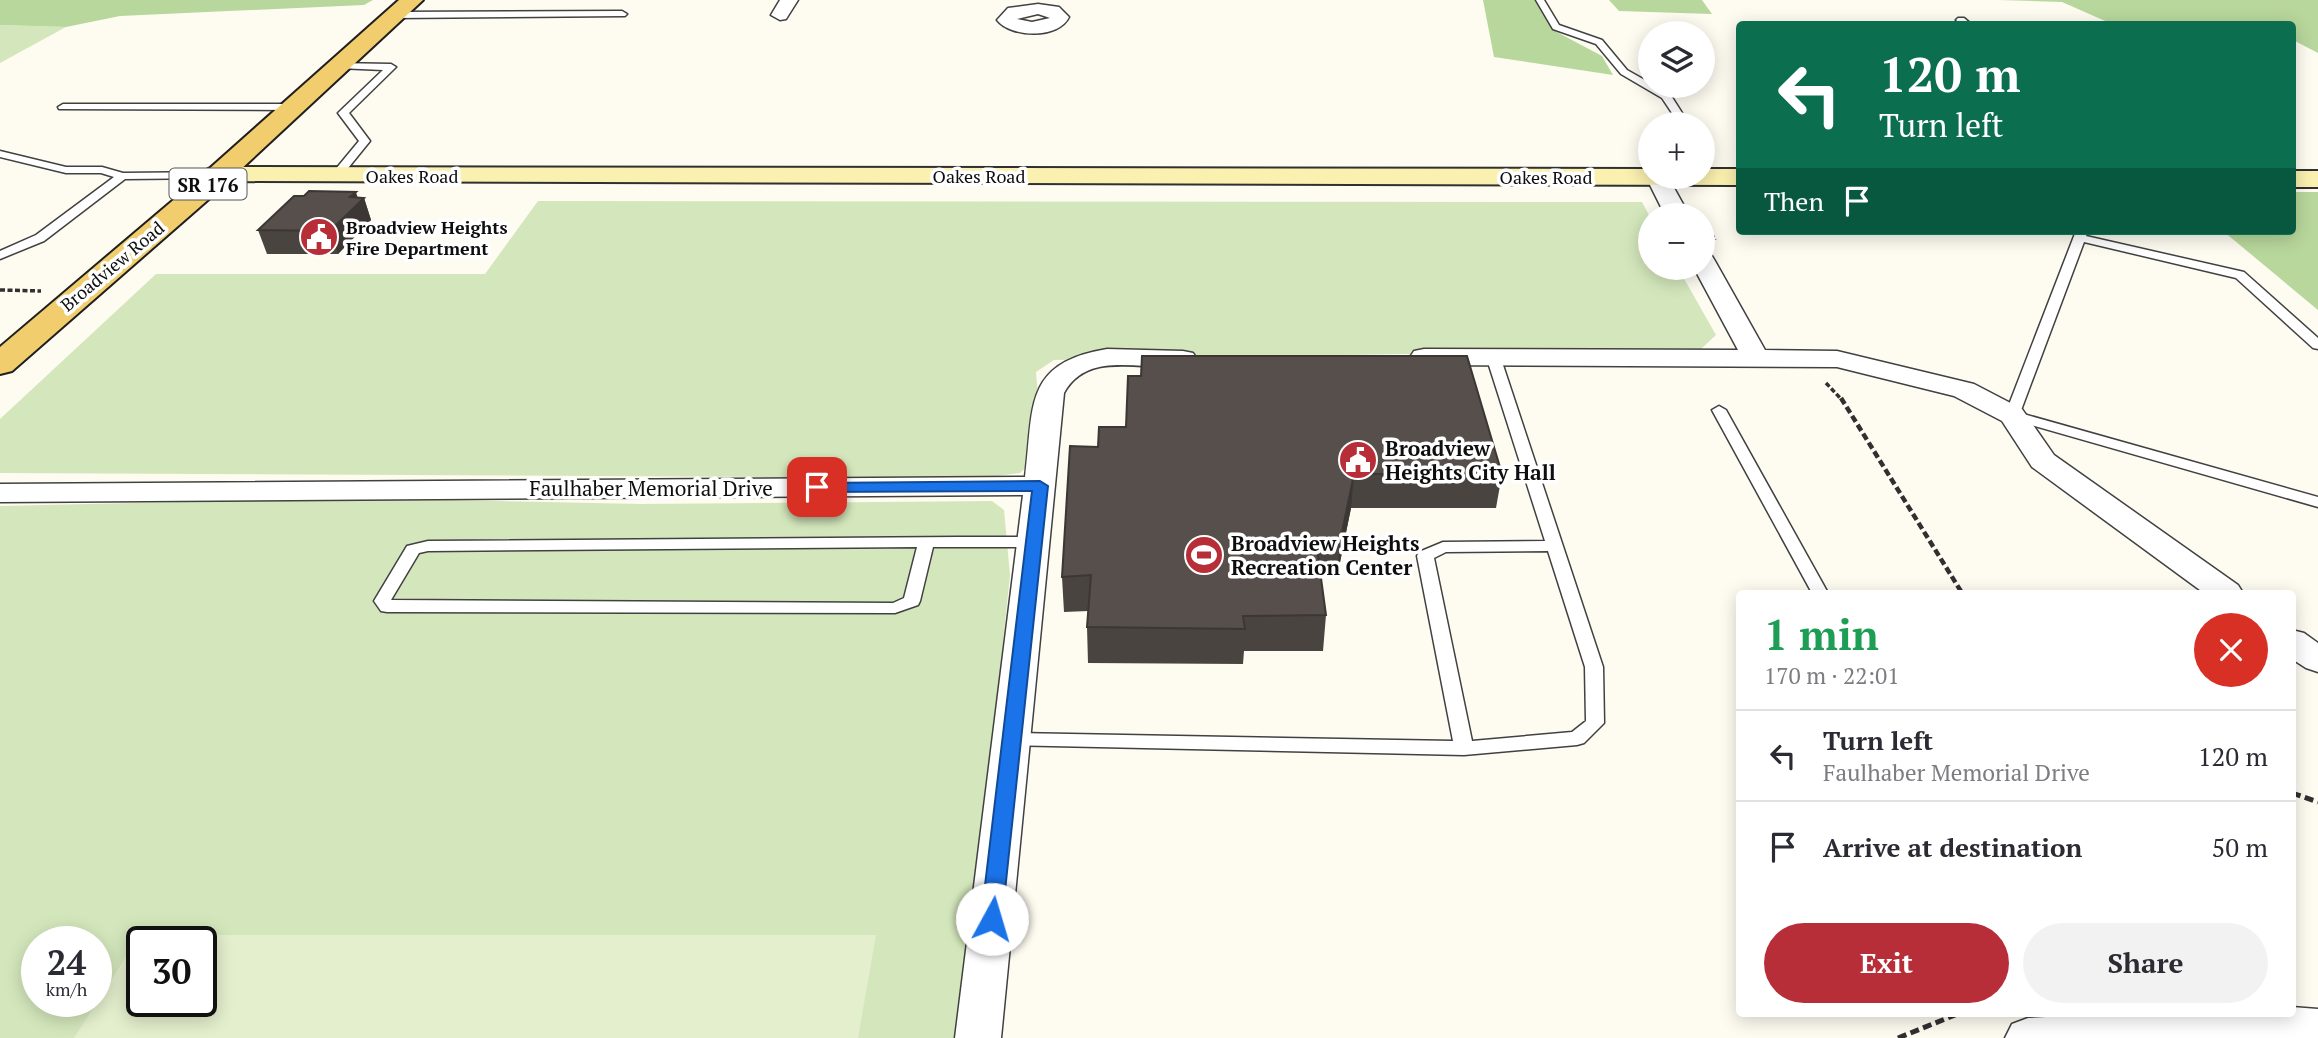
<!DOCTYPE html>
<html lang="en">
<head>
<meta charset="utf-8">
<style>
  :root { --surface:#fff; --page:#f2f2f3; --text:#2b2b33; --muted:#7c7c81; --line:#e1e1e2; --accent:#b72e39 }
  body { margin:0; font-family:"PT Serif",serif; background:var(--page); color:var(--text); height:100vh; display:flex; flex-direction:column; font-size:26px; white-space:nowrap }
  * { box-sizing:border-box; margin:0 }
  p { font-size:23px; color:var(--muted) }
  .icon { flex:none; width:38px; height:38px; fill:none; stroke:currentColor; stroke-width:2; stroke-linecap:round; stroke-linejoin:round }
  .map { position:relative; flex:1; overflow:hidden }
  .sheet { position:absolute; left:1736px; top:590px; width:560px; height:427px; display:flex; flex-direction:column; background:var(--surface); border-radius:7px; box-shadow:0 4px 18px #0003 }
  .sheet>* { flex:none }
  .banner { position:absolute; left:1736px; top:21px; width:560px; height:214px; border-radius:7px; box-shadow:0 4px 18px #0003; background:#0b6e4f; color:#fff; overflow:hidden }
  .buttons { position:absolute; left:1638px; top:21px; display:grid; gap:14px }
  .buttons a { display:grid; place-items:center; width:77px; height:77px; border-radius:50%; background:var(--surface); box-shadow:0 4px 18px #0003; font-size:35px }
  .speed { position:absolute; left:21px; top:926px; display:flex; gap:14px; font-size:35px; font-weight:700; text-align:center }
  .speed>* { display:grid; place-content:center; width:91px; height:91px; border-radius:50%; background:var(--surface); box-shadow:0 4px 18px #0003; line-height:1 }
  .speed small { font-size:18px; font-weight:400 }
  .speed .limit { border:4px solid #111; border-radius:10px; background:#fff; color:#111 }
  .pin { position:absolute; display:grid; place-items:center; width:60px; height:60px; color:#fff; margin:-30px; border-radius:14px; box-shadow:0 4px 10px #0006 }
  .me { position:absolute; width:77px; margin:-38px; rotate:6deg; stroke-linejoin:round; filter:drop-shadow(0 0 5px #0008) }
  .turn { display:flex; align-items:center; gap:24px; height:147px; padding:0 28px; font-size:32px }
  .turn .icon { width:91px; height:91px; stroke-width:2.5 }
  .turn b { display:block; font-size:49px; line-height:60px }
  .then { display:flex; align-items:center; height:66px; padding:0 28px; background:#0003; gap:14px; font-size:26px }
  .round { display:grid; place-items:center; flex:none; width:74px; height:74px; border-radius:37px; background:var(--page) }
  .overview { display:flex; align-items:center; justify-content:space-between; height:119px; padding:0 28px }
  h1 { font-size:42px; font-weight:800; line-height:52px; color:#1e9e55 }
  .cta { display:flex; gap:14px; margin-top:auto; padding:14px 28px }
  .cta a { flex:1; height:80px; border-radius:42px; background:var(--accent); color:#fff; font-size:28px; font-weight:800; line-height:80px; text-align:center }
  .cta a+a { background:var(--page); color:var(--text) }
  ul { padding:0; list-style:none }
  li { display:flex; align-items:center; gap:21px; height:91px; padding:0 28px; border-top:2px solid var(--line) }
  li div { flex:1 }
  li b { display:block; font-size:26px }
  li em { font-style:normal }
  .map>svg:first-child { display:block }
  .green { fill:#d4e7bc; fill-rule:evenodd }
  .forest { fill:#b8d79c }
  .pitch { fill:#e4efcd; fill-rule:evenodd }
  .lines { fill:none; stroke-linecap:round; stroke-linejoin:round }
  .lane-casing { stroke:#414141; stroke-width:3 }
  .street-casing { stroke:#414141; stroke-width:3 }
  .secondary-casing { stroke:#303030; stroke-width:4 }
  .primary-casing { stroke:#1f1f1f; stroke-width:4 }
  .path-far2 { stroke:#303030; stroke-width:3.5; stroke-dasharray:5 2.5; stroke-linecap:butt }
  .path-far1 { stroke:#303030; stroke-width:4.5; stroke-dasharray:7 3.5; stroke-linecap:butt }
  .path { stroke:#303030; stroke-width:5; stroke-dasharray:9 4.5; stroke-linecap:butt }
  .lane { fill:#fff; fill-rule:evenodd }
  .street { fill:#fff; fill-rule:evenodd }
  .secondary { fill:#faf0af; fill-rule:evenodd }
  .primary { fill:#f1cd6e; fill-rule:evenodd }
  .wall { fill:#4a4440 }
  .shaded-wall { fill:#3c3734 }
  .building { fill:#564f4b; stroke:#3c3734; stroke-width:2 }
  .route { fill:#1a73e8; stroke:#114b97; stroke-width:2 }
  .labels { text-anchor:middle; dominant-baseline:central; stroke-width:7; stroke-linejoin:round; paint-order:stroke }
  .far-street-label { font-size:18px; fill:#0e0e0e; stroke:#fff }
  .far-poi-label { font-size:18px; font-weight:bold; fill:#0e0e0e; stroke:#fff; text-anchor:start }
  .shield { fill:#fff; stroke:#565656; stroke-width:2 }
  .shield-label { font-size:19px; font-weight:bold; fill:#0e0e0e }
  .poi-label { font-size:21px; font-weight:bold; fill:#0e0e0e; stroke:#fff; text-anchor:start }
  .street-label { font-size:21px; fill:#0e0e0e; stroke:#fff }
</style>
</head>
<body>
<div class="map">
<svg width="2318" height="1038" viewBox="0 0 2318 1038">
  <rect width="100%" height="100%" fill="#fefbf1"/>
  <!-- green -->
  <path class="green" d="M0 25 66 27 0 63Z
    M538 201 1642 202 1650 217V268H1678L1716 335 1701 349 1054 360 1036 372 1038 395 1030 464 1020 473 980 478 0 473V419L156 274H485Z
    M364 498 640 504 992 501 1004 510 1010 575 962 1038H0V506ZM37 942H96V1001H37ZM142 942H201V1001H142Z"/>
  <!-- forest -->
  <path class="forest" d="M0 0H373L364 5 120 16 66 27 0 25Z
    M1483 0H1537L1553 30 1602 56 1613 75 1494 57Z
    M1609 0H1702L1712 14 1619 11Z
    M1999 0H2318V53L2293 40 2292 24H2112L2062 2Z
    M2293 192H2318V310L2223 231H2292Z"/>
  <!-- pitch -->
  <path class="pitch" d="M140 935H876L858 1038H74ZM142 942H201V1001H142Z"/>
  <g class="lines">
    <defs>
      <path id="lane" d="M1536 0H1544L1559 25 1602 40 1627 70 1650 83V86L1670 94 1684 116 1681 124H1671L1674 116 1662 98 1621 74 1596 44 1553 29Z
        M622 11 627 14 625 16 395 18 390 15 395 12Z
        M1958 18H1964L1971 24H1961L1956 20Z
        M335 63 391 64 396 67 349 113 370 141 340 178 336 179 330 176 359 141 338 113 383 70 338 68 335 67Z
        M63 104H292L297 107 292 110 59 109 58 107Z
        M0 151 66 167H102L123 173 218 172 224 175 218 178 125 179 44 241 0 259V251L36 235 114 177 101 173H66L0 157Z
        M2076 231H2088L2086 236 2244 272 2318 338V349L2313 348 2236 278 2084 242 2020 413 2318 497V507L2007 418 2005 415Z
        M1493 352 1500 356 1603 667 1604 723 1584 743 1577 745 1464 755 1004 745 1002 740 1004 735 1011 733 1453 741 1417 556 1419 552 1443 542 1545 541 1486 356ZM1548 551 1585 667 1586 721 1572 732 1472 741 1434 558 1446 552Z
        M1719 406 1726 410 1828 593H1812L1712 410Z
        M958 537H1034L1042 542 1034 547H933L920 601 918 605 895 613 387 612 381 611 374 601 407 546 428 541ZM917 547 904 598 893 603 391 600 419 553 428 551Z"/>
      <path id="street" d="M780 0H798L786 19 780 20 771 15Z
        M1038 4 1059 7 1069 17C1059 39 1011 38 997 20L1008 8ZM1038 14 1050 18 1032 22 1017 19Z
        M1649 172 1650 177H1668L1689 215H1665L1646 177Z
        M1703 254 1712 256 1715 261 1765 350 1837 351 1974 384 2022 409 2054 455 2238 585 2243 593H2204L2032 467 2002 421 1954 396 1837 367 1424 365 1414 363 1410 357 1414 351 1424 349 1738 350 1694 268H1703Z
        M1107 349 1183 351 1193 353 1197 359 1193 365C1151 375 1090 346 1064 393L1001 1038H955L1023 495 0 502V484L1025 477C1034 406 1023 363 1107 349Z
        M2292 630 2304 633 2318 643V672L2306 668 2292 659Z
        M2292 1007 2318 1009V1038H2005L2012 1024 2028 1018 2119 1013H2292Z"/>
      <path id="secondary" d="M218 167 1650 169V177H1703V169H1740V185L208 181 204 175 208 169Z
        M2292 171H2318V187H2292Z"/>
      <path id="primary" d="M399 0H423L210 198 12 371 0 374V347L190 186Z"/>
    </defs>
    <!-- lane casing -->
    <use href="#lane" class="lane-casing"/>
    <!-- street casing -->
    <use href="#street" class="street-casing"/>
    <!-- secondary casing -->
    <use href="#secondary" class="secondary-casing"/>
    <!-- primary casing -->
    <use href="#primary" class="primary-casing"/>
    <!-- path-far2 -->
    <path class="path-far2" d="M1704 220 1715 240
      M0 290 41 291
      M1826 383 1842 400"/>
    <!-- path-far1 -->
    <path class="path-far1" d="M1841 398 1962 593"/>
    <!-- path -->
    <path class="path" d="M2292 793 2318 802
      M1898 1038 1960 1013"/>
    <!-- lane -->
    <use href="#lane" class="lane"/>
    <!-- street -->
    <use href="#street" class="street"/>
    <!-- secondary -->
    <use href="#secondary" class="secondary"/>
    <!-- primary -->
    <use href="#primary" class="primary"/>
  </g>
  <!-- wall -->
  <path class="wall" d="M358 198H364L371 220 338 254H267L258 230Z
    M1070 446 1502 474 1496 508H1351L1337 577 1321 576 1326 615 1323 651H1244L1243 664 1088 663 1087 627 1088 611 1064 612 1062 577Z"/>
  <!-- shaded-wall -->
  <path class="shaded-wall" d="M356 192 359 202 364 198 371 220 338 254 330 231 350 197Z
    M1354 474 1351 508 1337 577 1340 542Z"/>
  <!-- building -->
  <path class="building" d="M309 191 356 192 350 197 364 198 330 231 258 230 294 196H304Z
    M1142 356H1467L1502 474H1354L1340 542 1316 541 1326 615 1243 616 1245 629 1087 627 1091 575 1062 577 1070 446 1098 447 1099 427H1126L1128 376H1141Z"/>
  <!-- route -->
  <path class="route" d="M1040 481 1048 486 1002 919 999 926 992 928 984 926 981 919 1032 491 817 492 809 487 817 483Z"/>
  <!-- icons -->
  <defs>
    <symbol id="civic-disc" viewBox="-11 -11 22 22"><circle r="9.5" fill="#b72e39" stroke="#fff"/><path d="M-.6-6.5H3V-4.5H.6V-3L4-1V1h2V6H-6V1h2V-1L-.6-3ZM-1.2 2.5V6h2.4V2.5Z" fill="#fff"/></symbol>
    <symbol id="stadium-disc" viewBox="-11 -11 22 22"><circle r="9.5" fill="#b72e39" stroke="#fff"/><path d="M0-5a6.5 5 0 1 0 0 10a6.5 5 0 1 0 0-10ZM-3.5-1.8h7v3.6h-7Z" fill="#fff"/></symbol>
  </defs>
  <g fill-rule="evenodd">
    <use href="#civic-disc" x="297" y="215" width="44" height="44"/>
    <use href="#civic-disc" x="1336" y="438" width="44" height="44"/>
    <use href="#stadium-disc" x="1182" y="533" width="44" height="44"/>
  </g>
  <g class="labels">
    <!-- far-street labels -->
    <g class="far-street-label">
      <text x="412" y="176">Oakes Road</text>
      <text x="979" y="176">Oakes Road</text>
      <text x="1546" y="177">Oakes Road</text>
      <text transform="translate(112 266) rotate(-40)">Broadview Road</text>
    </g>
    <!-- far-poi labels -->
    <g class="far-poi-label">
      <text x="346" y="227">Broadview Heights<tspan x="346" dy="21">Fire Department</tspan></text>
    </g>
    <!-- shield labels -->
    <rect class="shield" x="169.5" y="168.5" width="77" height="31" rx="5"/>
    <g class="shield-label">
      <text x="208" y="184">SR 176</text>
    </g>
    <!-- poi labels -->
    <g class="poi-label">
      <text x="1385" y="448">Broadview<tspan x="1385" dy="24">Heights City Hall</tspan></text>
      <text x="1231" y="543">Broadview Heights<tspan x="1231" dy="24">Recreation Center</tspan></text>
    </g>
    <!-- street labels -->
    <g class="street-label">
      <text x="651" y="488">Faulhaber Memorial Drive</text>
    </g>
  </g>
</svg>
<div class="buttons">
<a><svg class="icon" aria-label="layers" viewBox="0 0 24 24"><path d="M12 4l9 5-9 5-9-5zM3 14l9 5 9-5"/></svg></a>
<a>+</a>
<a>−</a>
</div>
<div class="speed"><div>24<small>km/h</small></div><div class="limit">30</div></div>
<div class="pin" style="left:817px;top:487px;background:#d93025"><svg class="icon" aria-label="arrive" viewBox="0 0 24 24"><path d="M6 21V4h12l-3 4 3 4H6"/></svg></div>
<svg class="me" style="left:992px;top:919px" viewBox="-20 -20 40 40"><circle r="19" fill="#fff"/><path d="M0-13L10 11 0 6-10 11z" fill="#1a73e8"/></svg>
<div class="banner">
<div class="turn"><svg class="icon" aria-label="left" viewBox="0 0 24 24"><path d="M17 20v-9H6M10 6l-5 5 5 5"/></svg><div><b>120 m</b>Turn left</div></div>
<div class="then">Then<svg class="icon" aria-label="arrive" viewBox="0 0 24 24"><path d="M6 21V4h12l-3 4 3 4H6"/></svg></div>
</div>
<section class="sheet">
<div class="overview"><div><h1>1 min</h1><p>170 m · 22:01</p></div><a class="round" style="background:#d93025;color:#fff"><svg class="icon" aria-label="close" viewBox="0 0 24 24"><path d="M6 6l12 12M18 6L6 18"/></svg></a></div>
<ul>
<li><svg class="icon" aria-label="left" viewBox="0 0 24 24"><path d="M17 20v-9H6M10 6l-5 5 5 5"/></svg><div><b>Turn left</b><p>Faulhaber Memorial Drive</p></div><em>120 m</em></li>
<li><svg class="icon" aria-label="arrive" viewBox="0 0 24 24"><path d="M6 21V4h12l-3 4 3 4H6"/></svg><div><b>Arrive at destination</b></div><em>50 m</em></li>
</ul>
<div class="cta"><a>Exit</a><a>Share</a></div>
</section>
</div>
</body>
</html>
